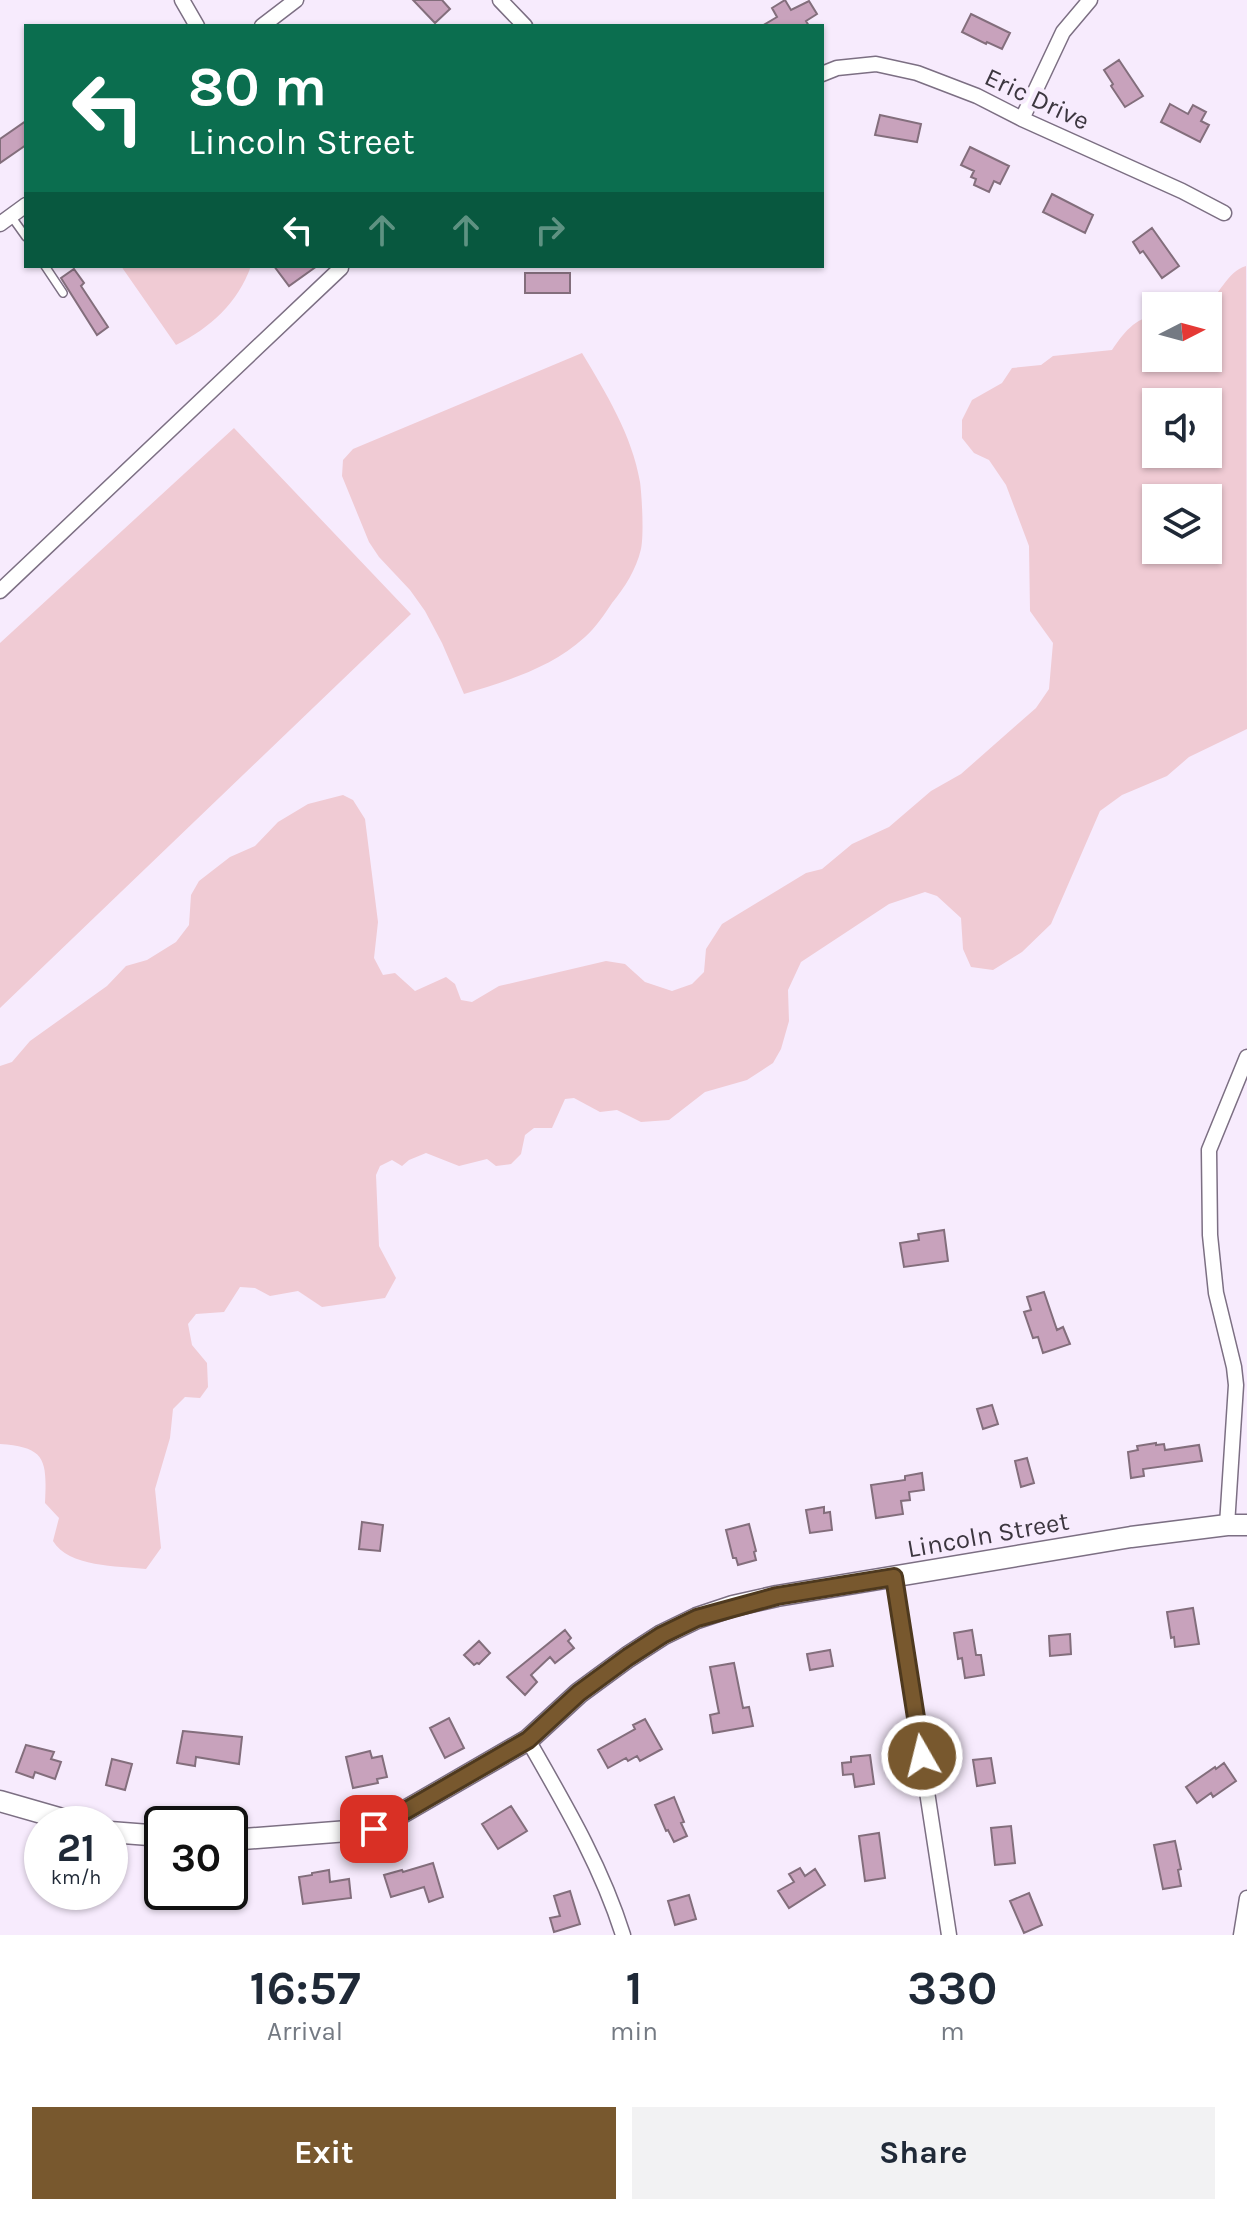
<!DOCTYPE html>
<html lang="en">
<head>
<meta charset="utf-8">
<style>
  :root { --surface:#fff; --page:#f2f2f3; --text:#1f2937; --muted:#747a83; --accent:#78582e }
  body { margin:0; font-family:Karla,sans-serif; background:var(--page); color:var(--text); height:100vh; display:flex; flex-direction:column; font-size:30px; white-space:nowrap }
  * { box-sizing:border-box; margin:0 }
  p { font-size:26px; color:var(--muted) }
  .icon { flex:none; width:44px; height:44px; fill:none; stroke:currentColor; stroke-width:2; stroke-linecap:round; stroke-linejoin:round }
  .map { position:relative; height:1935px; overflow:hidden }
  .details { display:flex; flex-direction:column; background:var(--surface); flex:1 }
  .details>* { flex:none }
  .hud { position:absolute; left:24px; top:24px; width:800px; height:244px; border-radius:0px; box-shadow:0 2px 6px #0004; background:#0b6e4f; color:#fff; overflow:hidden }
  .needle { width:52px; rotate:84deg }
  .controls { position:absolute; left:1142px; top:292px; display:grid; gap:16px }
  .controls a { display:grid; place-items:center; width:80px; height:80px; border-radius:0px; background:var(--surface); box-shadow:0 2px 6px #0004; font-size:40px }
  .speed { position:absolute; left:24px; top:1806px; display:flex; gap:16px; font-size:40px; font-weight:700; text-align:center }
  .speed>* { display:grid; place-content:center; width:104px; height:104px; border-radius:50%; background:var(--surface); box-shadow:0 2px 6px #0004; line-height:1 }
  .speed small { font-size:20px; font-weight:400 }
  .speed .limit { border:4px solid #111; border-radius:12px; background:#fff; color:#111 }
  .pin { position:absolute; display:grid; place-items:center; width:68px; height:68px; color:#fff; margin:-34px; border-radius:16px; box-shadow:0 4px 12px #0006 }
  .me { position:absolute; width:88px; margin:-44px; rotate:352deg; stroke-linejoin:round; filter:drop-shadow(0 0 6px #0008) }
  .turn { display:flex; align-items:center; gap:28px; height:168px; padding:0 32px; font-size:36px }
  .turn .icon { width:104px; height:104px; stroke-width:2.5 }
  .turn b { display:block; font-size:56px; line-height:68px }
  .lanes { display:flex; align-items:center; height:76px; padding:0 32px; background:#0003; justify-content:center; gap:40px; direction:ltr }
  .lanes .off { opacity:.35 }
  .eta { display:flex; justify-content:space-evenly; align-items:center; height:136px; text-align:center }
  .eta b { font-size:48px; font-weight:700; line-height:56px }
  .cta { display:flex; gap:16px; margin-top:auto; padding:16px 32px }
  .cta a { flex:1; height:92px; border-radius:0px; background:var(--accent); color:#fff; font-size:32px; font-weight:700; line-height:92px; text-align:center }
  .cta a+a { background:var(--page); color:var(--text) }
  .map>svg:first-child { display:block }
  .green { fill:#f0cbd4; fill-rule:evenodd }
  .building { fill:#c8a2bc; stroke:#836e7c; stroke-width:2 }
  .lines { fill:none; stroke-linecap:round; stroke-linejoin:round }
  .lane-casing { stroke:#7c6f83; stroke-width:10 }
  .street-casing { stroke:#7c6f83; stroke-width:17 }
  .secondary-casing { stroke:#7c6f83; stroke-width:23 }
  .lane { stroke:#fff; stroke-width:7 }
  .street { stroke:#fff; stroke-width:14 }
  .secondary { stroke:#fff; stroke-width:20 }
  .route-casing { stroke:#4e391e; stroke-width:20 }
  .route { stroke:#78582e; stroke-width:14 }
  .labels { text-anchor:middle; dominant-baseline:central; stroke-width:8; stroke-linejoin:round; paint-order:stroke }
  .street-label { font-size:26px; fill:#3c363f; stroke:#f7ebfd }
</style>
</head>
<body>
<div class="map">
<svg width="1247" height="1935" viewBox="0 0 1247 1935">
  <rect width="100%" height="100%" fill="#f7ebfd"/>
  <!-- green -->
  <path class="green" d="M121 266H251C238 303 210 328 176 345Z
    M1246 266 1247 729 1189 757 1167 776 1122 795 1100 811 1051 924 1022 952 993 970 971 967 963 949 961 918 937 896 925 892 889 904 801 962 788 990 789 1021 781 1049 773 1063 747 1080 705 1092 669 1120 641 1122 617 1110 600 1112 574 1098 565 1099 552 1128H534L525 1135 521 1154 511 1164 496 1166 487 1159 459 1166 426 1153 409 1160 402 1166 392 1160 380 1166 376 1175 379 1246 396 1278 385 1298 322 1307 298 1291 270 1296 255 1288 240 1287 224 1312 196 1314 188 1324 192 1345 207 1363 208 1387 200 1398 185 1397 173 1409 170 1438 155 1489 161 1548 146 1569C118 1566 68 1567 53 1541L59 1518 45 1503C47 1460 46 1447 0 1444V1066L12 1062 30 1041 107 986 126 966 147 960 176 942 189 925 191 895 199 881 230 857 255 846 278 822 308 804 343 795 353 800 365 819 378 922 374 958 383 975 395 973 415 991 446 977 455 984 461 1000 472 1002 499 986 606 961 625 964 645 982 672 991 692 984 704 972 706 949 722 924 806 873 822 869 852 844 889 827 931 791 961 774 1036 708 1049 689 1053 643 1030 611 1029 546 1006 485 989 460 974 453 962 438V420L972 400 1002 383 1012 368 1041 365 1053 356 1112 350C1123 334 1135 317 1156 316V358H1208V306H1204C1221 295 1226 272 1246 266ZM1156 402H1208V454H1156ZM1156 498H1208V550H1156Z
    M582 353C606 393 632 435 640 482 642 497 644 535 641 549 636 570 625 587 612 603 604 615 596 627 585 637 551 668 507 681 464 694L442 643 425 611 410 590 379 557 369 542 342 476 343 460 353 449Z
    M234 428 411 614 0 1008V643Z"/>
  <!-- building -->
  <path class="building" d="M413 0H442L450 9 435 23Z
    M785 0 791 10 809 1 817 14 806 21 809 26H762L777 17 772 8Z
    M971 14 1010 33 1002 49 987 42 986 44 962 32Z
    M1119 60 1143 96 1125 107 1111 86 1113 84 1104 70Z
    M1170 104 1188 114 1193 105 1206 112 1201 121 1209 125 1200 142 1161 122Z
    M880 115 921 124 917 142 875 135Z
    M26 121V145L0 163V139Z
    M970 147 1009 166 1000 184 994 181 989 192 974 185 976 179 971 177 974 171 961 165Z
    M1052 194 1093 215 1085 233 1043 212Z
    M1152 228 1179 266 1162 278 1143 251 1140 253 1133 242Z
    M274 266H317L289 286Z
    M74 269 84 283 81 286 108 327 97 335 61 278Z
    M525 273H570V293H525Z
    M944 1230 948 1261 904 1267 900 1243 919 1240 918 1234Z
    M1044 1292 1057 1330 1063 1327 1070 1344 1043 1353 1038 1337 1033 1338 1024 1312 1031 1310 1027 1297Z
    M992 1405 998 1424 983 1429 977 1409Z
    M1156 1443V1445L1164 1444 1165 1450 1199 1445 1202 1461 1143 1469 1144 1476 1131 1478 1128 1452 1138 1450 1137 1446Z
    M1027 1458 1034 1483 1021 1487 1015 1461Z
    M922 1473 924 1490 909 1492 910 1500 901 1501 903 1514 876 1518 871 1485 905 1480V1476Z
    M824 1507V1513L830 1512 832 1530 810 1533 806 1510Z
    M362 1522 383 1525 380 1551 359 1549Z
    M749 1524 756 1551 754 1552 756 1560 738 1565 736 1558H733L726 1530Z
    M1193 1608 1199 1644 1175 1647 1174 1637 1171 1638 1167 1612Z
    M565 1630 571 1638 568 1641 574 1648 555 1663 550 1657 531 1675 537 1682 525 1695 507 1677Z
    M972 1630 976 1655H981L984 1675 965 1678 962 1658 958 1659 954 1633Z
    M1070 1634 1071 1654 1050 1656 1049 1636Z
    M479 1641 490 1653 479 1664 477 1663 474 1665 464 1655Z
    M830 1650 833 1666 810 1670 807 1654Z
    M734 1663 743 1708 749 1707 753 1726 713 1733 710 1715 719 1713 710 1667Z
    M449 1718 464 1748 445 1758 430 1728Z
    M645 1719 662 1749 640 1761 637 1756 628 1761 626 1758 608 1768 598 1750 635 1729 633 1725Z
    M183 1731 242 1737 239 1764 196 1757 195 1766 177 1763Z
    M26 1745 54 1752 51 1759 61 1762 55 1779 35 1772 33 1778 16 1772Z
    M370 1751 372 1758 382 1756 387 1777 377 1779 378 1783 353 1788 346 1757Z
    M870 1755 874 1784 855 1787 853 1774 843 1775 842 1763 851 1762V1757Z
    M991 1758 995 1783 977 1786 973 1760Z
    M112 1759 132 1764 125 1790 106 1785Z
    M1224 1763 1236 1781 1213 1797 1211 1793 1197 1803 1186 1787 1215 1767 1216 1769Z
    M674 1797 684 1822 681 1823 687 1836 674 1842 668 1830 666 1831 655 1805Z
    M511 1806 527 1831 498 1849 482 1824Z
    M1011 1826 1015 1863 995 1865 991 1828Z
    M879 1833 885 1878 865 1881 859 1836Z
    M1175 1841 1181 1869 1178 1870 1181 1886 1163 1889 1154 1845Z
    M433 1863 443 1897 429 1902 424 1887 391 1897 384 1875 402 1870 403 1872Z
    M800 1868 805 1876 815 1869 825 1885 789 1908 778 1891 794 1882 789 1874Z
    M329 1870 330 1882 349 1879 351 1898 303 1904 299 1877 312 1875V1873Z
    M570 1891 580 1924 554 1932 550 1918 560 1916 554 1896Z
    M1029 1893 1042 1925 1024 1933 1010 1901Z
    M689 1895 696 1919 675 1925 668 1901Z"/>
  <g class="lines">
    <defs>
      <path id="lane" d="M11 216 26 237
        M45 266 63 293"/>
      <path id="street" d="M182 0 197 26
        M500 0 525 26
        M262 26 296 0
        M822 74 837 68 876 64 917 73 977 96 1022 119 1182 191 1224 213
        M1022 119 1063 32 1090 0
        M0 224 26 205
        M0 591 341 268
        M1227 1525 1236 1385 1234 1367 1216 1293 1210 1235 1209 1150 1247 1057
        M894 1577 949 1935
        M528 1740C564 1803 601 1865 623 1935
        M1241 1935 1247 1898"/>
      <path id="secondary" d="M0 1801 80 1824
        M110 1832 162 1836
        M230 1840 374 1829 528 1740 579 1693 628 1657 662 1635 697 1618 733 1606 777 1596 1131 1537 1227 1525H1247"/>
    </defs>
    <!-- lane casing -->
    <use href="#lane" class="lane-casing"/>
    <!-- street casing -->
    <use href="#street" class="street-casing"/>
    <!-- secondary casing -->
    <use href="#secondary" class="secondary-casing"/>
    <!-- lane -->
    <use href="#lane" class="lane"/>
    <!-- street -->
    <use href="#street" class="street"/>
    <!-- secondary -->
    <use href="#secondary" class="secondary"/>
  </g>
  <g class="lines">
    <defs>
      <path id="route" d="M374 1829 528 1740 579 1693 628 1657 662 1635 697 1618 777 1596 894 1577 922 1756"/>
    </defs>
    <!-- route casing -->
    <use href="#route" class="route-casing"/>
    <!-- route -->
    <use href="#route" class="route"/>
  </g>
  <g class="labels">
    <!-- street labels -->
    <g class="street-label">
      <text transform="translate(1037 99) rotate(25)">Eric Drive</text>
      <text transform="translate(988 1535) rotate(-10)">Lincoln Street</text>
    </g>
  </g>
</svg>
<div class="controls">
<a><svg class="needle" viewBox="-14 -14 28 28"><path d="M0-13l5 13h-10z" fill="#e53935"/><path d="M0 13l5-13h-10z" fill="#747a83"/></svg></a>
<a><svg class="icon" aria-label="sound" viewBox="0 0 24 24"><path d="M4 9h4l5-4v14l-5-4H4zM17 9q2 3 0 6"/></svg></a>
<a><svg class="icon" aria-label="layers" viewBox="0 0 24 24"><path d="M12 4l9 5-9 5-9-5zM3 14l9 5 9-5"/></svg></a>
</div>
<div class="speed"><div>21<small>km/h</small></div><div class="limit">30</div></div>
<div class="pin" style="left:374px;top:1829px;background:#d93025"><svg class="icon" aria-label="arrive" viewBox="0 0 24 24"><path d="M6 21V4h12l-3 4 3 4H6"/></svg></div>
<svg class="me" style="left:922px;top:1756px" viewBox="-20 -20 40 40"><circle r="17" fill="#78582e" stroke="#fff" stroke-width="3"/><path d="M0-11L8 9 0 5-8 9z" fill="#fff"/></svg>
<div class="hud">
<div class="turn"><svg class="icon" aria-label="left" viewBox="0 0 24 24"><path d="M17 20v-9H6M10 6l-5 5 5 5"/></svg><div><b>80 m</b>Lincoln Street</div></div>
<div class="lanes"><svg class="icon" aria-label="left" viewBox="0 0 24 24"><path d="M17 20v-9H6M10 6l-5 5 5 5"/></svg><svg class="icon off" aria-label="ahead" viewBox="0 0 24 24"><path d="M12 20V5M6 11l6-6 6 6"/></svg><svg class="icon off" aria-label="ahead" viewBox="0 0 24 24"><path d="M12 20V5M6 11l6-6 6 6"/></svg><svg class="icon off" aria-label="right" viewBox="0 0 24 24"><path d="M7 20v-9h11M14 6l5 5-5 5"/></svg></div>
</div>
</div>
<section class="details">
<div class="eta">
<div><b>16:57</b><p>Arrival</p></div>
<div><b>1</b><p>min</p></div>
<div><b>330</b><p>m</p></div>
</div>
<div class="cta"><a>Exit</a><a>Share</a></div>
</section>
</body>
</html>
